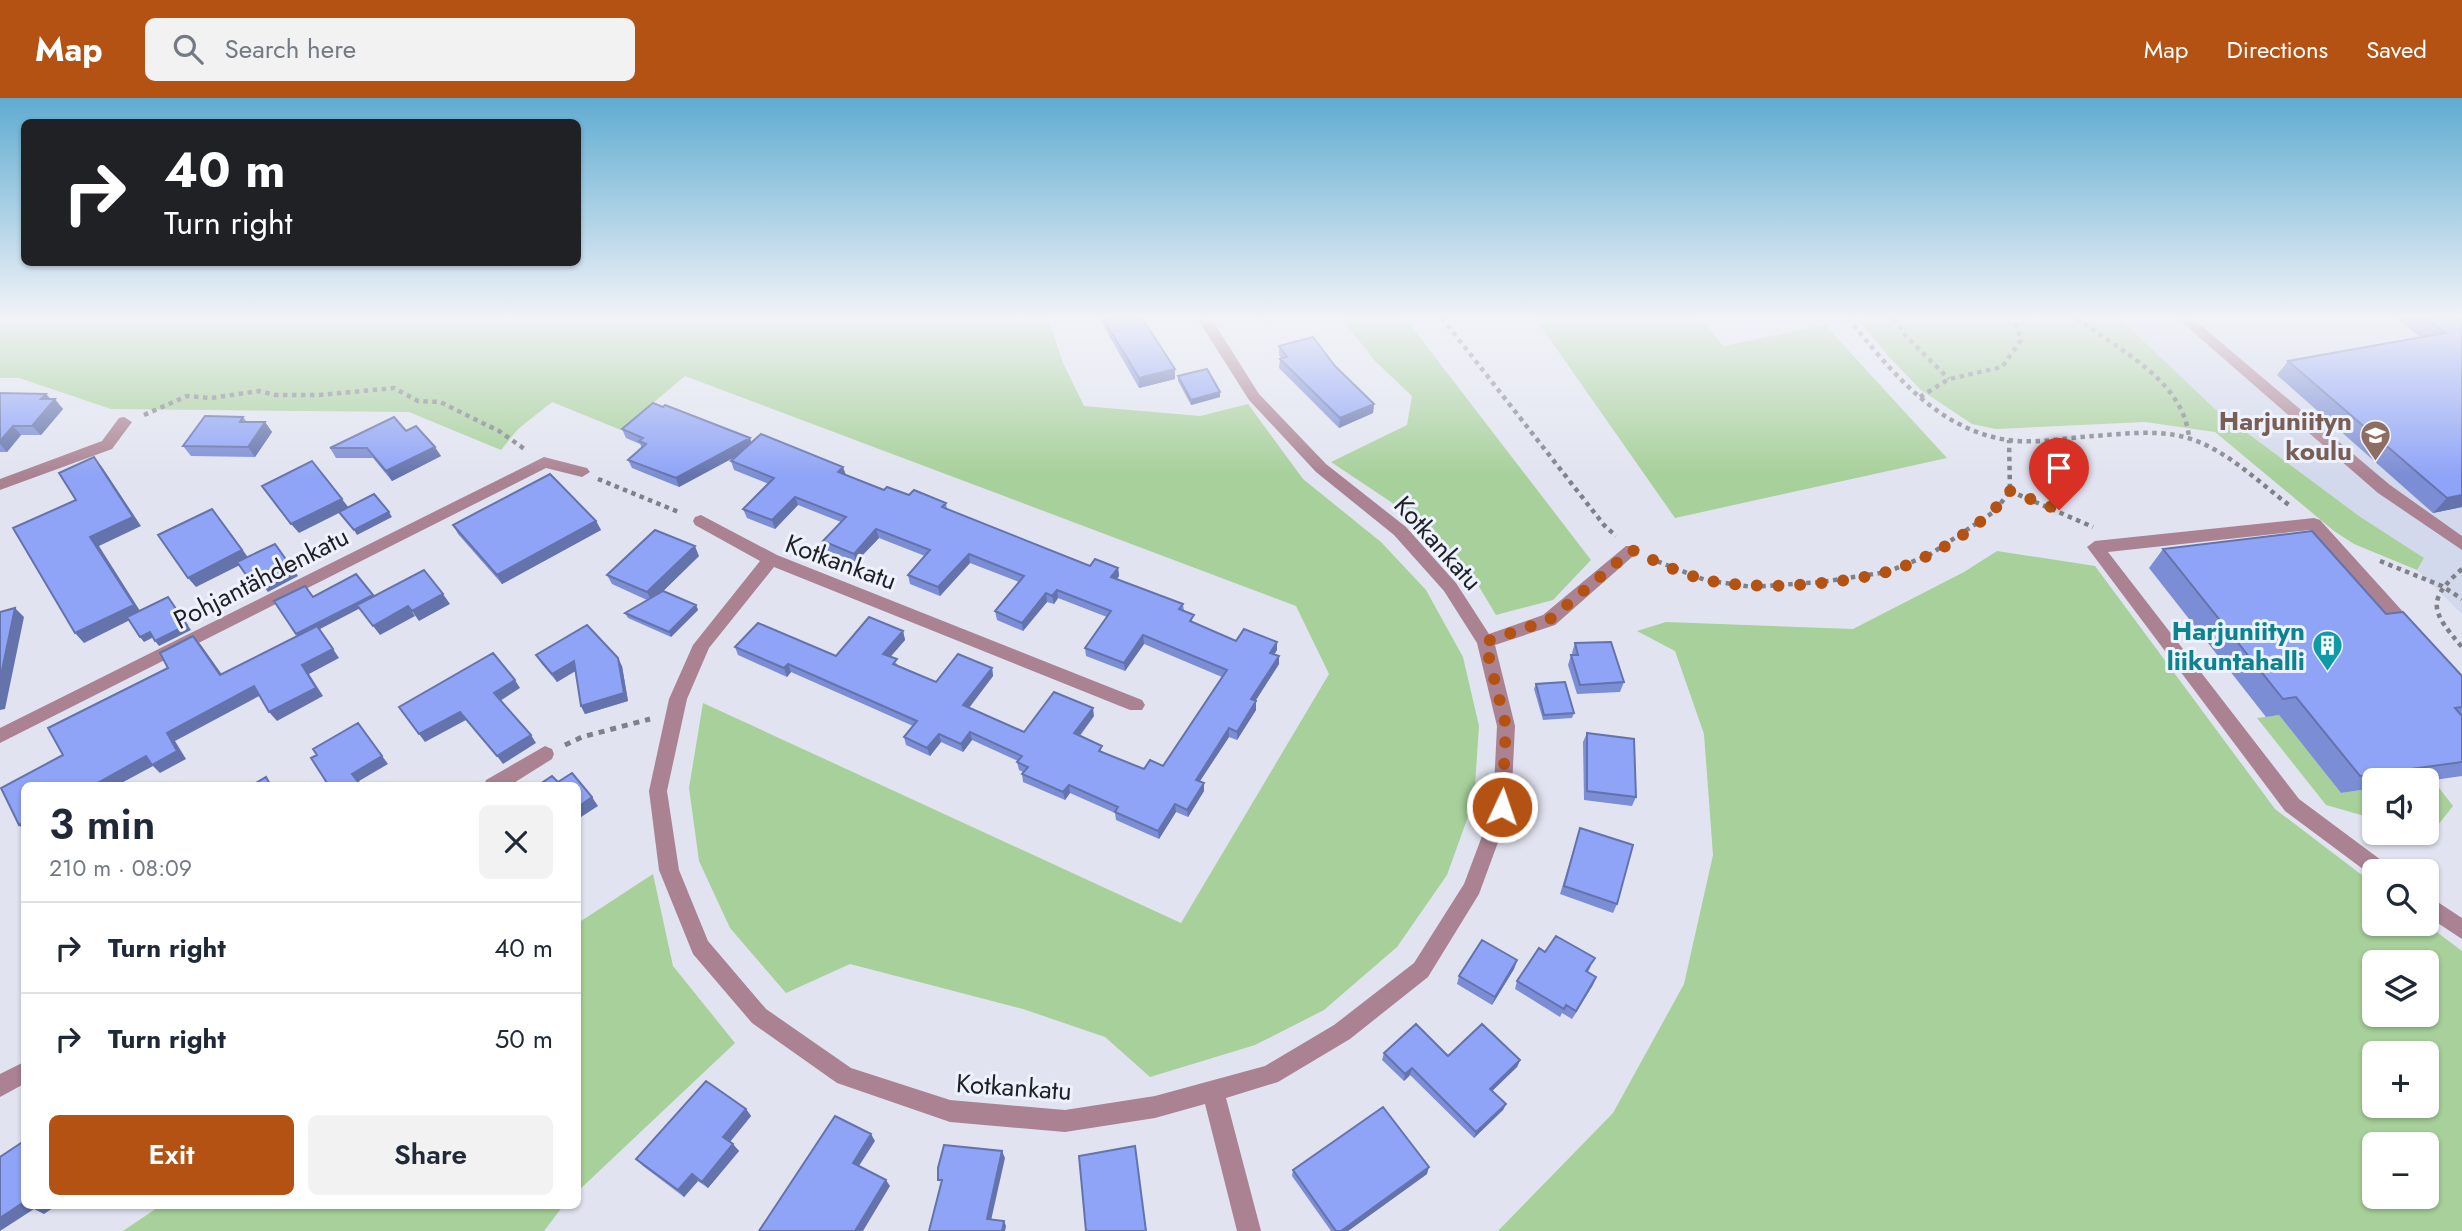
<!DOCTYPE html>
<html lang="en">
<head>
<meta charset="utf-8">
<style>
  :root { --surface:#fff; --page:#f2f2f3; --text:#1f2937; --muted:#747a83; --line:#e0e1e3; --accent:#b45213 }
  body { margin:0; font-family:Jost,sans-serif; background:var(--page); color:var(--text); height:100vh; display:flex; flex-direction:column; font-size:26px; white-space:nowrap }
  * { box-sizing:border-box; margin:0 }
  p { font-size:23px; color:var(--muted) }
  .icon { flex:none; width:38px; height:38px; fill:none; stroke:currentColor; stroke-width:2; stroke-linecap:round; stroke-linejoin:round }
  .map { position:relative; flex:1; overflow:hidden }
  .panel { position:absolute; left:21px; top:684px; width:560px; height:427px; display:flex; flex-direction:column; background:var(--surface); border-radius:10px; box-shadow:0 2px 5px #0004 }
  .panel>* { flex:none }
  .guide { position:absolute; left:21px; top:21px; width:560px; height:147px; border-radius:10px; box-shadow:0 2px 5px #0004; background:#202124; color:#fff; overflow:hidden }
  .fabs { position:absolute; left:2362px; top:670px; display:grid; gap:14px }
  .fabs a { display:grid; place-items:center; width:77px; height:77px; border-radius:10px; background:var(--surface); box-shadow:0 2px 5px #0004; font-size:35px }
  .pin { position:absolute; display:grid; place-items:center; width:60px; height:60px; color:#fff; margin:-72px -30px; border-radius:50% 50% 50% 0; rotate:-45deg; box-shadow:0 0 7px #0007 }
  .pin .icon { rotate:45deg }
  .me { position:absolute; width:77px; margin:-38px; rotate:3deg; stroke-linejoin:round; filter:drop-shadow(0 0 5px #0008) }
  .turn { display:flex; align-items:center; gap:24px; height:147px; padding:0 28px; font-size:32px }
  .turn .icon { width:91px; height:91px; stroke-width:2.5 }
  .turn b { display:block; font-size:49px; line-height:60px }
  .round { display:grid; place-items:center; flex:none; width:74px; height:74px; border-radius:10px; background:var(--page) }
  .overview { display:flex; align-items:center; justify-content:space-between; height:119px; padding:0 28px }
  h1 { font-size:42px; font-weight:600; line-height:52px }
  .action { display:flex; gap:14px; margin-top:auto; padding:14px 28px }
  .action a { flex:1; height:80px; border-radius:10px; background:var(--accent); color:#fff; font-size:28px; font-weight:600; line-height:80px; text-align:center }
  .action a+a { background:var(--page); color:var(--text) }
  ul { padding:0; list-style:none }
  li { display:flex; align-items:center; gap:21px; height:91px; padding:0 28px; border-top:2px solid var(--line) }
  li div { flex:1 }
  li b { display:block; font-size:26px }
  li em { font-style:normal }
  header { display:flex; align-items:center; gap:42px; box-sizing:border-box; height:98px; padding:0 35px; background:var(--accent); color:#fff }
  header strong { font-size:33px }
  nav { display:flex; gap:38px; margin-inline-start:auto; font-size:24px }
  .search { width:490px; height:63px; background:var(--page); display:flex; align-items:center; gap:18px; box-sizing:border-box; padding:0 24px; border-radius:10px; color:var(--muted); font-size:26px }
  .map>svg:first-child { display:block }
  .built { fill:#d3d9ec }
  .green { fill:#a7d09a; fill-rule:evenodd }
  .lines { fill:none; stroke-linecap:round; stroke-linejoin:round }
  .path-far1 { stroke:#7f8189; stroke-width:4.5; stroke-dasharray:4.5 4.5; stroke-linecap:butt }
  .path { stroke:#7f8189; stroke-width:5; stroke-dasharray:6 6; stroke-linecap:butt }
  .minor { fill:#aa8292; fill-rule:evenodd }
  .wall { fill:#7b8dd4 }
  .shaded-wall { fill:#6473ac }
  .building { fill:#8fa4f6; stroke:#6473ac; stroke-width:2 }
  .route { stroke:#b45213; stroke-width:12; stroke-dasharray:0 21.6 }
  .labels { text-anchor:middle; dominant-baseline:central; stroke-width:6; stroke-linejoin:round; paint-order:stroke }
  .education-label { font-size:26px; font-weight:bold; fill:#785e54; stroke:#eef2fe; text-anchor:end }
  .street-label { font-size:26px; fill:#1e2024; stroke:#eef2fe }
  .culture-label { font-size:26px; font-weight:bold; fill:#0d838f; stroke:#eef2fe; text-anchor:end }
</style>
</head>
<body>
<header>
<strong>Map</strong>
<div class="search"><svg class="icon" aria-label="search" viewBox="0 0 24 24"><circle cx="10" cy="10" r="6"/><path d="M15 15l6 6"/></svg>Search here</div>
<nav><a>Map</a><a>Directions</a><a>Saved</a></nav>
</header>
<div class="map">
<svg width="2462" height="1133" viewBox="0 0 2462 1133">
  <rect width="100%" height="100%" fill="#e1e4f0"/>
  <!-- built -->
  <path class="built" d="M2119 220H2462V516L2417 472 2424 460 2359 418 2215 311Z"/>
  <!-- green -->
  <path class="green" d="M0 220H1048L1063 265 1084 308 1200 318 1248 306 1303 381 1381 444 1426 492 1463 559 1479 628 1474 702 1447 777 1397 849 1324 912 1255 947 1150 979 1105 939 1023 911 850 866 786 895 730 830 699 763 689 690 703 605 1181 825 1329 576 1296 508 685 278 621 332 552 304 518 331 501 352 409 314 111 311 19 280H0Z
    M1341 220H1405L1591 462 1553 502 1496 517 1475 482 1421 424 1331 364 1407 327 1412 298 1375 263Z
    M1535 220H1701L1723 248 1825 227 1947 360 1675 420Z
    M1857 220H2119L2215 311 2359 418 2424 460 2417 472 2354 446 2334 433 2215 334 2145 324 1996 331 1972 326 1921 292 1889 259Z
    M1997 453 2095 468 2275 711 2375 787V826H2426L2462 853V1133H1498L1613 1015 1684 886 1713 757 1704 636 1675 553 1637 533 1666 524 1853 531 1964 474ZM2375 864H2427V917H2375ZM2375 956H2427V1008H2375ZM2427 1046V1099H2375V1046Z
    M2279 617 2341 695 2375 690V721L2326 707 2257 620Z
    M2433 682 2453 708 2430 737 2423 735H2427V683Z
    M653 776 673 868 735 945 578 1093V825Z
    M160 1108H563L544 1133H123Z"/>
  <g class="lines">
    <!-- path-far1 -->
    <path class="path-far1" d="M1442 220 1604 427 1616 438
      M1848 220C1890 272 1937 332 2008 342 2036 346 2065 340 2093 338 2124 336 2157 331 2188 340 2227 352 2257 383 2289 407
      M1894 220 1906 238 1949 281
      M2077 220C2118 252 2184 282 2189 340
      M1920 299 1949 281 2002 269 2021 242 2014 220
      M144 317 187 298 211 300 259 293 276 297H319L394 290 418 303 440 304 499 333 526 352
      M598 381 681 415
      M2010 393 2093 429
      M1649 460 1705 482 1752 489 1821 484 1887 474 1929 457 1995 413 2010 393 2009 342
      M2380 463 2442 488 2462 501
      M2462 471C2425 503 2432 514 2462 549"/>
    <!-- path -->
    <path class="path" d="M565 647 582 639 650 621"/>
    <!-- minor -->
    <path class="minor" d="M1197 220H1211L1259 296 1326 366 1406 429 1456 485 1489 536 1543 517 1626 448H1638L1640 452 1555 527 1495 547 1515 628 1511 709 1479 796 1428 879 1350 941 1278 984 1226 1000 1261 1133H1237L1205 1006 1155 1020 1065 1034 950 1024 837 985 752 925 693 856 659 772 649 693 669 601 693 547 760 463 695 427 693 423 695 419 701 417 777 457 1142 602 1145 607 1142 612H1130L774 469 709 550 687 601 667 693 679 772 708 843 766 911 851 970 950 1002 1065 1012 1155 998 1265 968 1334 927 1414 865 1464 786 1493 709 1497 628 1477 545 1444 493 1394 437 1316 374 1249 302Z
      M2177 220H2192L2390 387 2462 438V452L2378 395Z
      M124 319 132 324 112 351 0 392V381L102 343 119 320Z
      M544 359 587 370 590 374 582 379 546 370 0 645V630Z
      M2314 420 2320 422 2415 527 2418 532 2415 537H2403L2310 432 2108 454 2299 701 2389 768 2392 774H2375V780L2285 713 2087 449 2095 443Z
      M545 648 552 651 554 656 552 661 509 688H484L486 682Z
      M2427 797 2462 820V841L2427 818Z
      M24 964V986L0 999V976Z"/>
  </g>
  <!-- wall -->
  <path class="wall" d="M1100 220H1142L1175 271V281L1139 290 1103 227Z
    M2396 220H2462V409L2433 415 2277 277 2288 263 2420 239Z
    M1279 248 1335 268 1374 306 1373 315 1339 330 1279 270 1280 261 1281 260 1279 257Z
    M1178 278 1220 299 1191 307 1178 283Z
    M0 295 51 301 63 311 41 337H21L7 354H0Z
    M243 319 247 324H265L272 334 255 359 191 358 183 348Z
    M622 331 751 344 884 392 946 405 947 411 1090 468 1118 470 1119 478 1117 481 1183 506 1184 513 1194 525 1236 543 1277 552 1274 556 1279 566 1255 603 1256 612 1237 642 1229 639 1200 683 1204 693 1188 719 1176 714 1159 741 1116 722 1115 715 1070 695 1065 702 1023 684 1022 676 1023 674 1019 672 1017 664 1018 663 972 642 963 654 941 644 930 658 906 647 904 639 913 628 791 574 787 579 738 557 735 549 836 558 903 533 905 542 890 559 899 568 936 584 992 570 993 578 969 610 1024 634 1094 618 1080 638 1103 654 1144 671 1163 668 1222 579 1144 546 1125 573 1086 558 1085 550 1107 519 1058 500 1054 506 1047 504 1023 533 997 522 995 513 1019 484 970 465 940 498 910 486 908 477 925 458 879 440 856 464 826 452 823 443 841 424 798 407 775 431 747 420 743 411 769 386 734 372 731 363 737 358 679 389 632 370 628 362 642 350 640 346 626 340Z
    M406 333 441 358 392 383 373 360H336L330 350Z
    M596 423 601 432 502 486 458 436 453 427Z
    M2163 451 2386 516 2462 578V678L2427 683 2375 682V690L2341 695 2279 617 2266 619 2149 470Z
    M699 458 663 493 696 507 698 512 671 539 628 520 625 515 647 502 612 486 607 477Z
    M1575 545 1624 584 1620 594 1577 596 1568 567 1571 557H1573L1572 555Z
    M536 557 622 568 628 603 585 616 581 608 575 573 557 584 541 565Z
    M1536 586 1574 615 1572 620 1543 622 1534 591Z
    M1587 635 1636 699 1632 708 1584 702 1583 644Z
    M1580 730 1617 806 1613 815 1560 796Z
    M1545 854 1591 868 1588 874 1596 879 1572 921 1562 915 1560 919 1515 891 1517 883Z
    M1517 862 1514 871 1492 907 1457 886 1459 878Z
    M1384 955 1448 958 1520 962 1517 969 1492 993 1506 1006 1503 1012 1474 1040 1410 977 1404 983 1382 962Z
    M746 1011 751 1018 730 1044 739 1053 708 1090 698 1083 684 1099 643 1068 636 1061Z
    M1293 1072 1427 1076 1348 1133H1331L1292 1078Z"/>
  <!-- shaded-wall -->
  <path class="shaded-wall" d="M1254 220H1268L1254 222Z
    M1175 271V281L1139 290V280Z
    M1220 294V299L1191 307V302Z
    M46 296 53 303 55 301 63 311 41 337 32 328 41 301Z
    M1374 306 1373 315 1339 330 1340 320Z
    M265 324 272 334 255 359 248 349Z
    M13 328 21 337 7 354 0 346V343Z
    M750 340 753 349 679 389 676 380Z
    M435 349 441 358 392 383 386 373Z
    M94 359 102 369 141 428 99 448 142 516 84 545 75 535 90 439Z
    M843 369 846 377 838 374Z
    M2462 397V409L2433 415 2447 400Z
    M795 399 798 407 775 431 772 422Z
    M342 401 349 410 299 435 291 426Z
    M389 414 392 419 357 437 354 432Z
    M220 421 250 462 196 489 188 480Z
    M596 423 601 432 502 486 497 477Z
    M876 431 879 440 856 464 854 456Z
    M275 446 298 478 268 494 264 489Z
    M695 448 699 458 652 504 647 494Z
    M969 456 970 465 940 498 938 489Z
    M1118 470 1119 478 1112 487 1111 479Z
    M258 480 262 485 255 489 251 484Z
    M1057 492 1058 500 1054 506 1052 498Z
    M1046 495 1047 504 1023 533 1022 525Z
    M443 496 450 506 419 523 412 513Z
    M373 497 376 502 320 531 339 560 309 576 323 598 277 623 269 614 302 567 300 541 296 536Z
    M168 499 191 532 159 548 155 543Z
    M696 507 698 512 671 539 669 534Z
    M408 508 415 518 380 537 373 528Z
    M15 510 24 519 5 611 0 612V582Z
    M903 533 905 542 886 564 883 556Z
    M150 534 154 539 144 544 140 539Z
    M1143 537 1144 546 1125 573 1124 565Z
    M193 538 201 547 228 585 220 577Z
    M1277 544V552L1270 563V555Z
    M1279 558V566L1251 610V601Z
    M618 560 622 568 628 603 585 616 581 608Z
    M574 563 579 571 557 584 552 576Z
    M788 566 791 574 787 579 784 570Z
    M992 570 993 578 965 615 963 607Z
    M515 582 520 590 500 603 494 595Z
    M254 588 261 597 175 643 186 661 160 675 153 668 116 688H92L167 635Z
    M1256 603V612L1237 642V634Z
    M1093 610 1094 618 1075 643 1074 635Z
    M460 614 466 622 425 644 419 636Z
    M358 625 388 666 359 683 362 688 352 676Z
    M1229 630V639L1196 689V682Z
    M970 634 972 642 963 654 961 646Z
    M939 636 941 644 930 658 927 650Z
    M531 637 536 645 503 666 497 658Z
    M1204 685V693L1188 719 1187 712Z
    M1069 687 1070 695 1065 702 1063 694Z
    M592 699 598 708 578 721V709Z
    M1175 706 1176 714 1159 741 1158 733Z
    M24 724V732L19 727Z
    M1517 862 1514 871 1492 907 1495 899Z
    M1596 879 1593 887 1572 921 1576 913Z
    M1520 962 1517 969 1488 997 1490 991Z
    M1412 970 1410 977 1404 983 1405 976Z
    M1506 1006 1503 1012 1474 1040 1476 1034Z
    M746 1011 751 1018 728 1046 723 1039Z
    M871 1036 875 1043 857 1071 853 1065Z
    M733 1046 739 1053 708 1090 702 1084Z
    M1002 1053 1005 1060 990 1127 987 1121Z
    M1429 1069 1427 1076 1348 1133H1341Z
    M692 1076 698 1083 684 1099 678 1092Z
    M886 1082 890 1088 863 1133H855Z
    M24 1104V1108H56L44 1116 34 1111 0 1133V1120Z
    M1004 1123 1006 1128 1005 1133H1002Z"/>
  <!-- building -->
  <path class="building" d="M1103 220H1142L1175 271 1139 280Z
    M2426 220H2462V397L2447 400 2288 263 2445 235Z
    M1313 239 1335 268 1374 306 1340 320 1280 261 1287 259 1279 248Z
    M1207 271 1220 294 1191 302 1178 278Z
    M0 295 46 296 41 301H55L32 328H13L0 343Z
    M653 305 663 309 665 307 750 340 676 380 628 362 646 346 639 343 643 340 622 331Z
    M205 318 243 319 240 324H265L248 349 183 348Z
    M394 319 406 333 416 328 435 349 386 373 367 350H330Z
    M761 336 843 369 838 374 884 392 887 389 909 397 914 392 946 405 942 409 1090 468 1095 461 1118 470 1111 479 1183 506 1179 511 1194 517 1190 523 1236 543 1244 531 1277 544 1270 555 1279 558 1251 601 1256 603 1237 634 1229 630 1196 682 1204 685 1187 712 1175 706 1158 733 1115 714 1118 709 1069 687 1063 694 1022 676 1028 669 1017 664 1022 658 970 634 961 646 939 636 927 650 904 639 917 623 788 566 784 570 735 549 758 525 836 558 869 519 903 533 883 556 897 561 893 566 936 584 958 556 992 570 963 607 1024 634 1054 594 1093 610 1074 635 1102 648 1099 653 1144 671 1150 662 1163 668 1227 572 1143 537 1124 565 1085 550 1111 513 1057 492 1052 498 1046 495 1022 525 995 513 1024 478 969 456 938 489 908 477 930 452 876 431 854 456 823 443 846 419 795 399 772 422 743 411 774 380 731 363Z
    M94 359 133 419 90 439 134 507 75 535 13 430 76 402 59 375Z
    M312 363 342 401 291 426 262 388Z
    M550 376 596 423 497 477 453 427Z
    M374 396 389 414 354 432 339 414Z
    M212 411 242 452 188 480 158 437Z
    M655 432 695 448 647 494 607 477Z
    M2312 433 2386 516 2403 514 2462 578V609L2455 610 2462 618V664L2360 678 2296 599 2283 601 2163 451Z
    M275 446 295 474 264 489 258 480 251 484 237 464Z
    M424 472 443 496 412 513 408 508 373 528 357 507Z
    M356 476 373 497 296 536 274 503 305 488 313 499Z
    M663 493 696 507 669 534 625 515Z
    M168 499 187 527 155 543 150 534 140 539 127 519Z
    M15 510 0 582V514Z
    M587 527 618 560 624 595 581 608 574 563 552 576 536 557Z
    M317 528 333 551 302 567 316 590 269 614 254 588 167 635 177 653 152 667 146 658 92 688H24V724L19 727 1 690 63 657 48 630 168 570 160 555 193 538 220 577Z
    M1611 544 1624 584 1580 587 1571 557H1578L1575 545Z
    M493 555 515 582 494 595 531 637 497 658 460 614 419 636 399 609Z
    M1565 584 1574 615 1544 617 1536 586Z
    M358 625 382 658 352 676 361 688H329L311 660 317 657 313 651Z
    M1587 635 1634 641 1636 699 1587 693Z
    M572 675 592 699 578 709V688H537L552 678 558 684Z
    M266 679 271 688H251Z
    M1580 730 1633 747 1617 806 1564 788Z
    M1556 838 1595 860 1586 873 1596 879 1576 913 1566 907 1564 911 1517 883 1539 850 1545 854Z
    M1482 842 1517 862 1495 899 1459 878Z
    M1416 926 1448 958 1482 926 1520 962 1490 991 1506 1006 1476 1034 1412 970 1405 976 1384 955Z
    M706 983 746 1011 723 1039 733 1046 702 1084 692 1076 678 1092 636 1061Z
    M1383 1009 1429 1069 1341 1133H1336L1293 1072Z
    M835 1018 871 1036 853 1065 886 1082 855 1133H759Z
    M24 1043V1104L0 1120V1059Z
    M944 1047 1002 1053 987 1121 1004 1123 1002 1133H929L942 1082H938V1070Z
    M1135 1048 1146 1133H1086L1079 1058Z"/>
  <!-- sky -->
  <linearGradient id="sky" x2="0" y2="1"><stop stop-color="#5facd1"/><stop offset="0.58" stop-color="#f2f3f8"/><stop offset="1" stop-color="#f2f3f8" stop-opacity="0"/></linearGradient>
  <rect width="2462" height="378" fill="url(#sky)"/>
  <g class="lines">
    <!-- route -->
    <path class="route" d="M1502 709 1506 628 1485 544 1549 522 1632 452C1655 463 1681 476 1706 482 1756 493 1837 487 1886 474 1928 463 1985 428 2010 393L2059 412"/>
  </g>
  <!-- icons -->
  <defs>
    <symbol id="school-pin" viewBox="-11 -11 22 30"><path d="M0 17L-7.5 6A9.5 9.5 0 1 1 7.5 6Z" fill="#8d6e63" stroke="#eef2fe"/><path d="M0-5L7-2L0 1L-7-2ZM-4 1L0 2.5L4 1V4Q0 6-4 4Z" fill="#fff"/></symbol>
    <symbol id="building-pin" viewBox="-11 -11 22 30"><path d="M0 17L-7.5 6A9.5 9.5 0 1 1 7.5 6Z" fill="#0f9aa8" stroke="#eef2fe"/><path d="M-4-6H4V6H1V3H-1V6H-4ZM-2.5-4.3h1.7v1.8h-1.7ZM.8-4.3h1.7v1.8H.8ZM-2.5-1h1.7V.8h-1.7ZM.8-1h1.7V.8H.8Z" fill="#fff"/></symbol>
  </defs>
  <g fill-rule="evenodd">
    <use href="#school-pin" x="2358" y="320" width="35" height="47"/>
    <use href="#building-pin" x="2310" y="530" width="35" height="47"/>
  </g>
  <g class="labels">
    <!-- education labels -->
    <g class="education-label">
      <text x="2352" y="323">Harjuniityn<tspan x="2352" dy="30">koulu</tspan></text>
    </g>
    <!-- street labels -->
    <g class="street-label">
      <text transform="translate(1438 445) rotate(48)">Kotkankatu</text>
      <text transform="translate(841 464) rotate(20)">Kotkankatu</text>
      <text transform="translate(261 480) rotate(-27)">Pohjantähdenkatu</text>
      <text transform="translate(1014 989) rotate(4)">Kotkankatu</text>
    </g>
    <!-- culture labels -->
    <g class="culture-label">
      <text x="2305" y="533">Harjuniityn<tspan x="2305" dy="30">liikuntahalli</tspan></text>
    </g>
  </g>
</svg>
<div class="fabs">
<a><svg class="icon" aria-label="sound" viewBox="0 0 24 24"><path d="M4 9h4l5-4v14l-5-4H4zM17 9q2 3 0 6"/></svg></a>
<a><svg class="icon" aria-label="search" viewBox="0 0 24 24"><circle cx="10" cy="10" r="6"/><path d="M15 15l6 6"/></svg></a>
<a><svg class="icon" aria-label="layers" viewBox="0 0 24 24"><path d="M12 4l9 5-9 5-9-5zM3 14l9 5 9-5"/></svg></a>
<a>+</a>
<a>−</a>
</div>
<div class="pin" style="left:2059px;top:412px;background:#d93025"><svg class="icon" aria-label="arrive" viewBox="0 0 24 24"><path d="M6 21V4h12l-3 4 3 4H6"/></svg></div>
<svg class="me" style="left:1502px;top:709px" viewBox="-20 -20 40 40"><circle r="17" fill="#b45213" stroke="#fff" stroke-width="3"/><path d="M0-11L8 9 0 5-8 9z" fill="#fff"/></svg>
<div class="guide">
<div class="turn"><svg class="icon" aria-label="right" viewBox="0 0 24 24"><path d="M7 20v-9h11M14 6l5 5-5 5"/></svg><div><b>40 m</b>Turn right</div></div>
</div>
<section class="panel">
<div class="overview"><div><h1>3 min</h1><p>210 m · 08:09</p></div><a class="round"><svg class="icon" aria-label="close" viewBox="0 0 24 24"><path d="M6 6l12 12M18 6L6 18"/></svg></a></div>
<ul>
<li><svg class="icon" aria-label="right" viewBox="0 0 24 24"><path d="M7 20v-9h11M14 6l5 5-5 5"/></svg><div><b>Turn right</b></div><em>40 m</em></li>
<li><svg class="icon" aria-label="right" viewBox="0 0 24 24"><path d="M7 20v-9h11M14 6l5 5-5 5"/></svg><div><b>Turn right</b></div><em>50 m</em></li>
</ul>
<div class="action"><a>Exit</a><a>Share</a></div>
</section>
</div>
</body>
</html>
